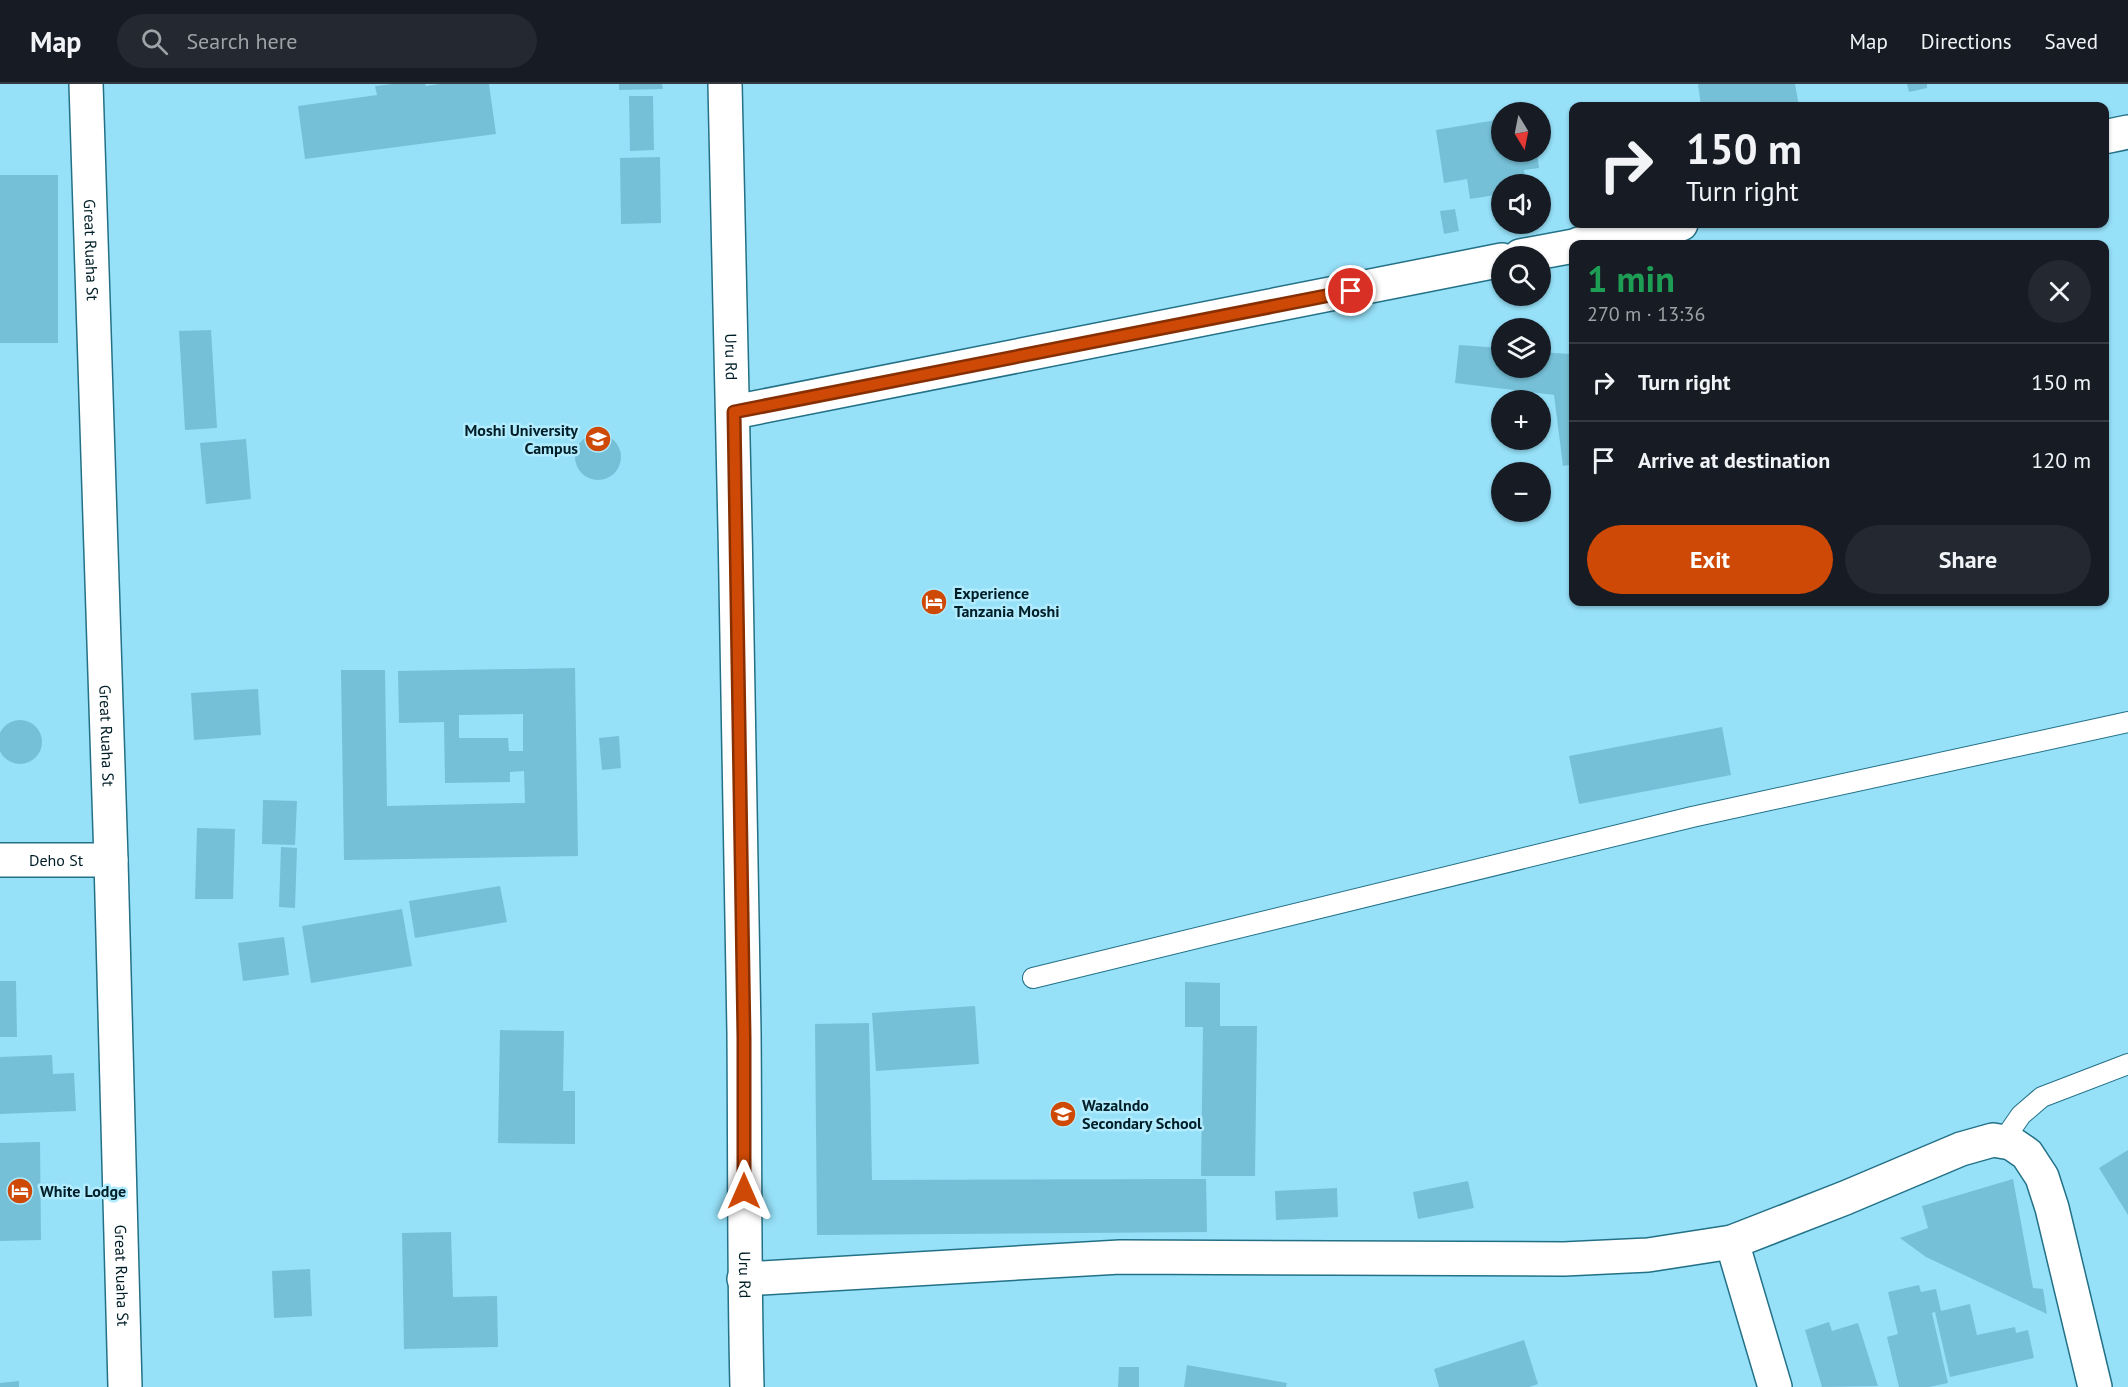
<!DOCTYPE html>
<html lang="en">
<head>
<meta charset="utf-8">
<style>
  :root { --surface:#171b24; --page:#242831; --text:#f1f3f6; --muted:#9ea1a6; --line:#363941; --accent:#ce4905 }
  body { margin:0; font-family:"PT Sans",sans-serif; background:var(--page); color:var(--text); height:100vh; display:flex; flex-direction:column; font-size:22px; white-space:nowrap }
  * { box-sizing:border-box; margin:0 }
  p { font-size:20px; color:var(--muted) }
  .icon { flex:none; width:33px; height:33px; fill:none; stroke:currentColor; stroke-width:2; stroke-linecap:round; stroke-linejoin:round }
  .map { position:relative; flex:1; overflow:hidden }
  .sheet { position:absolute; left:1569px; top:156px; width:540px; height:366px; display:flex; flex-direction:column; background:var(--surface); border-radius:12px; box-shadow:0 2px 4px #0004 }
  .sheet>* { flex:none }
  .top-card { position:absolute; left:1569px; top:18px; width:540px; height:126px; border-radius:12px; box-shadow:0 2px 4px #0004; background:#171b24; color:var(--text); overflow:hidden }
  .needle { width:39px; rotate:170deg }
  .tools { position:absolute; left:1491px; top:18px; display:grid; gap:12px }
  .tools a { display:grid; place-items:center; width:60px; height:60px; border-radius:50%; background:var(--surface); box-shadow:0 2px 4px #0004; font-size:30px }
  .pin { position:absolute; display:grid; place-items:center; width:51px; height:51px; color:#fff; margin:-26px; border:3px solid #fff; border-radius:50%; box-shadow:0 2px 6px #0007 }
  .me { position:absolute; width:66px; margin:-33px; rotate:0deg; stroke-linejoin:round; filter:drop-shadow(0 0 4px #0008) }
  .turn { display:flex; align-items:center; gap:21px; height:126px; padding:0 18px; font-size:27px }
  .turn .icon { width:78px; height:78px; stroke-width:2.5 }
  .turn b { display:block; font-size:42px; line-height:51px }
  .round { display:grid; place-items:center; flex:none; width:63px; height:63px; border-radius:32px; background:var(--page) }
  .overview { display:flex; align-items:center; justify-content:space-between; height:102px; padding:0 18px }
  h1 { font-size:36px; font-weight:600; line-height:45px; color:#1e9e55 }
  .cta { display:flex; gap:12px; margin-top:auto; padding:12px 18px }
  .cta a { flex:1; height:69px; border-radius:36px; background:var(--accent); color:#fff; font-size:24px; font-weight:600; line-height:69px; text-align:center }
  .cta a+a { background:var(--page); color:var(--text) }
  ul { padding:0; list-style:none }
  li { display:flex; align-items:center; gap:18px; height:78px; padding:0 18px; border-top:2px solid var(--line) }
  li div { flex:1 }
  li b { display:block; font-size:22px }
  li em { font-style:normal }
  header { display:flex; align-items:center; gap:36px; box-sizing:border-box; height:84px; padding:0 30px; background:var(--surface); border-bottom:2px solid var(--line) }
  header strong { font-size:28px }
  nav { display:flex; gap:33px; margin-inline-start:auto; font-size:21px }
  .search { width:420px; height:54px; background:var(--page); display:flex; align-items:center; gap:15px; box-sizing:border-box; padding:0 21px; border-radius:33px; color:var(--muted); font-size:22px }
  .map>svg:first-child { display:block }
  .building { fill:#76c0d7; fill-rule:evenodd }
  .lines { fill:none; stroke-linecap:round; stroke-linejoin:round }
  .service-casing { stroke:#237187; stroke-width:22 }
  .minor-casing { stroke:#237187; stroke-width:36 }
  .tertiary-casing { stroke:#237187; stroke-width:36 }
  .service { stroke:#fff; stroke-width:20 }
  .minor { stroke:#fff; stroke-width:33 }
  .tertiary { stroke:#fff; stroke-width:33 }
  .route-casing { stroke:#862f03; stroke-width:15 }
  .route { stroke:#ce4905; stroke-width:10 }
  .labels { text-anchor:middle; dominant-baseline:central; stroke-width:5; stroke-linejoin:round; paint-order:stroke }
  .street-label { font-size:16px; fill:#001e27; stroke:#b1ebfe }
  .poi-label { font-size:16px; font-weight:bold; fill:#001e27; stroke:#b1ebfe; text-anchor:start }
</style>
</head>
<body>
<header>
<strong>Map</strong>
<div class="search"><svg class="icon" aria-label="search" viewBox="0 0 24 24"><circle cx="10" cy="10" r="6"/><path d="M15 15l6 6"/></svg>Search here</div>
<nav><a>Map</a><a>Directions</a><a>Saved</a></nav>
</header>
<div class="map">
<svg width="2128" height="1303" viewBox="0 0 2128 1303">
  <rect width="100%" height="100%" fill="#96e0f8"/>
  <!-- building -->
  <path class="building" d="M393 0H425L426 2 440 0H489L496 50 305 75 298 22 377 11 375 2Z
    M619 0H662L663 5 619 6Z
    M1698 0H1795L1799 22H1701Z
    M1907 0H1927V4L1909 8Z
    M629 12H653L654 66 630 67Z
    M1502 35V68H1537L1539 84 1524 86 1526 100H1502V110L1470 115 1467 95 1444 99 1436 46Z
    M660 73 661 139 621 140 620 74Z
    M0 91H58V259H0Z
    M1455 125 1459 147 1444 150 1440 127Z
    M211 246 217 344 185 346 179 247Z
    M1459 261 1502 264V284H1540V268L1570 270 1574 268V380L1563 382 1554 311 1455 299Z
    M575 373a23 23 0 1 1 46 0a23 23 0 1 1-46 0Z
    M246 355 251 415 206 420 200 359Z
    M575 584 578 772 344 776 341 586H385L387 722 525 719 524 687 510 688V698L445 699 444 638 399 639 398 587ZM523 630V667H509L508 654H459V631Z
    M258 605 261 651 194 656 191 609Z
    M-2 658a22 22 0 1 1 44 0a22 22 0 1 1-44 0Z
    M1722 643 1731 691 1579 720 1569 672Z
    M619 652 621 684 602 686 599 654Z
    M263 716 297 717 295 761 262 760Z
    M197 744 235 745 233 815H195Z
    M281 763 297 764 295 824 279 823Z
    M500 802 507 838 415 854 409 817Z
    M402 825 412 882 311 899 302 842Z
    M284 853 289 891 243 897 238 859Z
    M0 897H16L17 953H0Z
    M1185 898 1220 899V942H1257L1255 1092H1201L1203 943H1185Z
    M975 922 979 980 876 987 872 929Z
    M869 939 872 1096 1206 1095 1207 1148 817 1151 815 940Z
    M500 946 564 947 563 1007H575V1060L498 1059Z
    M52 971 53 990 74 989 76 1027 0 1030V973Z
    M40 1058 41 1156 0 1157V1059Z
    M2128 1066V1131L2099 1084Z
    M2013 1095 2033 1204 2043 1205 2047 1230 1926 1173 1900 1154 1928 1144 1922 1122Z
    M1468 1097 1474 1124 1418 1135 1413 1108Z
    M1337 1104 1338 1133 1276 1136 1275 1107Z
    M451 1148 453 1213 497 1212 498 1263 404 1265 402 1149Z
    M310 1185 312 1232 274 1234 272 1187Z
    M1919 1201 1921 1208 1936 1205 1941 1227 1970 1220 1977 1251 2015 1243 2016 1249 2028 1246 2034 1274 1950 1293 1935 1228 1932 1229 1948 1299 1929 1303H1899L1887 1253 1898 1250 1888 1208Z
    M1829 1238 1832 1247 1858 1239 1878 1302 1822 1303 1805 1246Z
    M1524 1256 1538 1300 1529 1303H1439L1434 1285Z
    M1187 1281 1287 1299 1286 1303H1184Z
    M1119 1283H1139V1303H1118Z
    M19 1297V1303H0V1299Z"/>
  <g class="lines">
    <defs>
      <path id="service" d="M1033 894 1692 733 2128 638
        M2003 1057 2021 1031 2042 1013 2128 980"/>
      <g id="minor">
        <path id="s1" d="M86 0 111 776 125 1303"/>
        <path d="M2104 53 2128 48"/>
        <path d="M1579 160 1681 140"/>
        <path d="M1520 172 1574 162"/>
        <path d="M734 328 1502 176"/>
        <path id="s2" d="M0 776H111"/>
        <path d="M1732 1158 1775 1303"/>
        <path d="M744 1195 1120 1173 1564 1175 1648 1171 1732 1158 1845 1114 1961 1065 1993 1056 2011 1059 2027 1070 2042 1093 2052 1124 2095 1303"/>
      </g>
      <g id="tertiary">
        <path id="s3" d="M725 0C733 316 739 633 744 949 745 1067 744 1185 747 1303"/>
      </g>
    </defs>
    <!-- service casing -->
    <use href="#service" class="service-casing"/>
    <!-- minor casing -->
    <use href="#minor" class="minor-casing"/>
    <!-- tertiary casing -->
    <use href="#tertiary" class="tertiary-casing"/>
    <!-- service -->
    <use href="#service" class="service"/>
    <!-- minor -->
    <use href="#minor" class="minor"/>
    <!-- tertiary -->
    <use href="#tertiary" class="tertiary"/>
  </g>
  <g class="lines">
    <defs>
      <path id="route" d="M744 1107V954L734 328 1351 207"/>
    </defs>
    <!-- route casing -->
    <use href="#route" class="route-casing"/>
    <!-- route -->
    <use href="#route" class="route"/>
  </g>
  <!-- icons -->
  <defs>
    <symbol id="school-disc" viewBox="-11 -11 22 22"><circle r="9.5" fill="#ce4905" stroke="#b1ebfe"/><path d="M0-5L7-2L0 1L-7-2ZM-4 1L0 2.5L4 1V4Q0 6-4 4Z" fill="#fff"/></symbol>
    <symbol id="hotel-disc" viewBox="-11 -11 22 22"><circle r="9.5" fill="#ce4905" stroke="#b1ebfe"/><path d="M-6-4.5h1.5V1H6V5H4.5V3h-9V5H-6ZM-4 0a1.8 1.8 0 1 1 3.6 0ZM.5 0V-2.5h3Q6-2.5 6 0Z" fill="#fff"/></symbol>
  </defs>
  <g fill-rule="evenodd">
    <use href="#school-disc" x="583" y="340" width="30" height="30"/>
    <use href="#hotel-disc" x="919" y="503" width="30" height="30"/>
    <use href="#school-disc" x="1048" y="1015" width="30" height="30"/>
    <use href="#hotel-disc" x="5" y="1092" width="30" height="30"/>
  </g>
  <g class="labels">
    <!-- street labels -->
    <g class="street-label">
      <text stroke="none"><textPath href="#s1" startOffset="166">Great Ruaha St</textPath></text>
      <text stroke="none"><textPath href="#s3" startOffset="273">Uru Rd</textPath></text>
      <text stroke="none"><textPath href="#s1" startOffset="652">Great Ruaha St</textPath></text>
      <text stroke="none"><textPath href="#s2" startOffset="56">Deho St</textPath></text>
      <text stroke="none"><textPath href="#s1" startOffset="1192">Great Ruaha St</textPath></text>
      <text stroke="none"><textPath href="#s3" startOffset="1191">Uru Rd</textPath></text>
    </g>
    <!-- poi labels -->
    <g class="poi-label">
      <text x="578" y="346" text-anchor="end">Moshi University<tspan x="578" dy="18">Campus</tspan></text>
      <text x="954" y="509">Experience<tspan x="954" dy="18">Tanzania Moshi</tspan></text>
      <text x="1082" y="1021">Wazalndo<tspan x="1082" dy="18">Secondary School</tspan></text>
      <text x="40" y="1107">White Lodge</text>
    </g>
  </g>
</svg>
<div class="tools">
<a><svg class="needle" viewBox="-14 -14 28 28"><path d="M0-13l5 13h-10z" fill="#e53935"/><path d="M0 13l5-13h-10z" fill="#9ea1a6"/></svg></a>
<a><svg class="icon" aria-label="sound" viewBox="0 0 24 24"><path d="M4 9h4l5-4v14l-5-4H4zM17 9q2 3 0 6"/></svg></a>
<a><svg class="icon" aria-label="search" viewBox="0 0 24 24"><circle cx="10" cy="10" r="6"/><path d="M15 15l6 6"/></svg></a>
<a><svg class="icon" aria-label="layers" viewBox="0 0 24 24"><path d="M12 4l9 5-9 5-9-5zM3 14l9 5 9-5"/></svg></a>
<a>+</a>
<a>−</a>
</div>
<div class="pin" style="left:1351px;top:207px;background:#d93025"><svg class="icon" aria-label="arrive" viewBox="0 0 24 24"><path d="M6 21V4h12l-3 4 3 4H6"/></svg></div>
<svg class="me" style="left:744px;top:1107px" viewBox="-20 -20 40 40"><path d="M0-17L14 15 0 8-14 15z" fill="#ce4905" stroke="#fff" stroke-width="4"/></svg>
<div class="top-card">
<div class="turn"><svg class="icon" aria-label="right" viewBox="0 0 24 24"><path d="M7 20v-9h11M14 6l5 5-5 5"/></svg><div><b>150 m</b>Turn right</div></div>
</div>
<section class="sheet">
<div class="overview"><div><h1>1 min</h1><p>270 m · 13:36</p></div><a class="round"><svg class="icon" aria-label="close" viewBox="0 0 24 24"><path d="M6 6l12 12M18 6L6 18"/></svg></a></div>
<ul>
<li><svg class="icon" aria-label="right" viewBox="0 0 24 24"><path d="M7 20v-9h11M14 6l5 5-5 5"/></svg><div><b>Turn right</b></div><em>150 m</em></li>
<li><svg class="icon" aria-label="arrive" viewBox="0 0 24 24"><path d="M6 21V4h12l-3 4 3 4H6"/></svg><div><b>Arrive at destination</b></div><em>120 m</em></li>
</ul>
<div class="cta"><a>Exit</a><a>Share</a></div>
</section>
</div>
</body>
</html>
